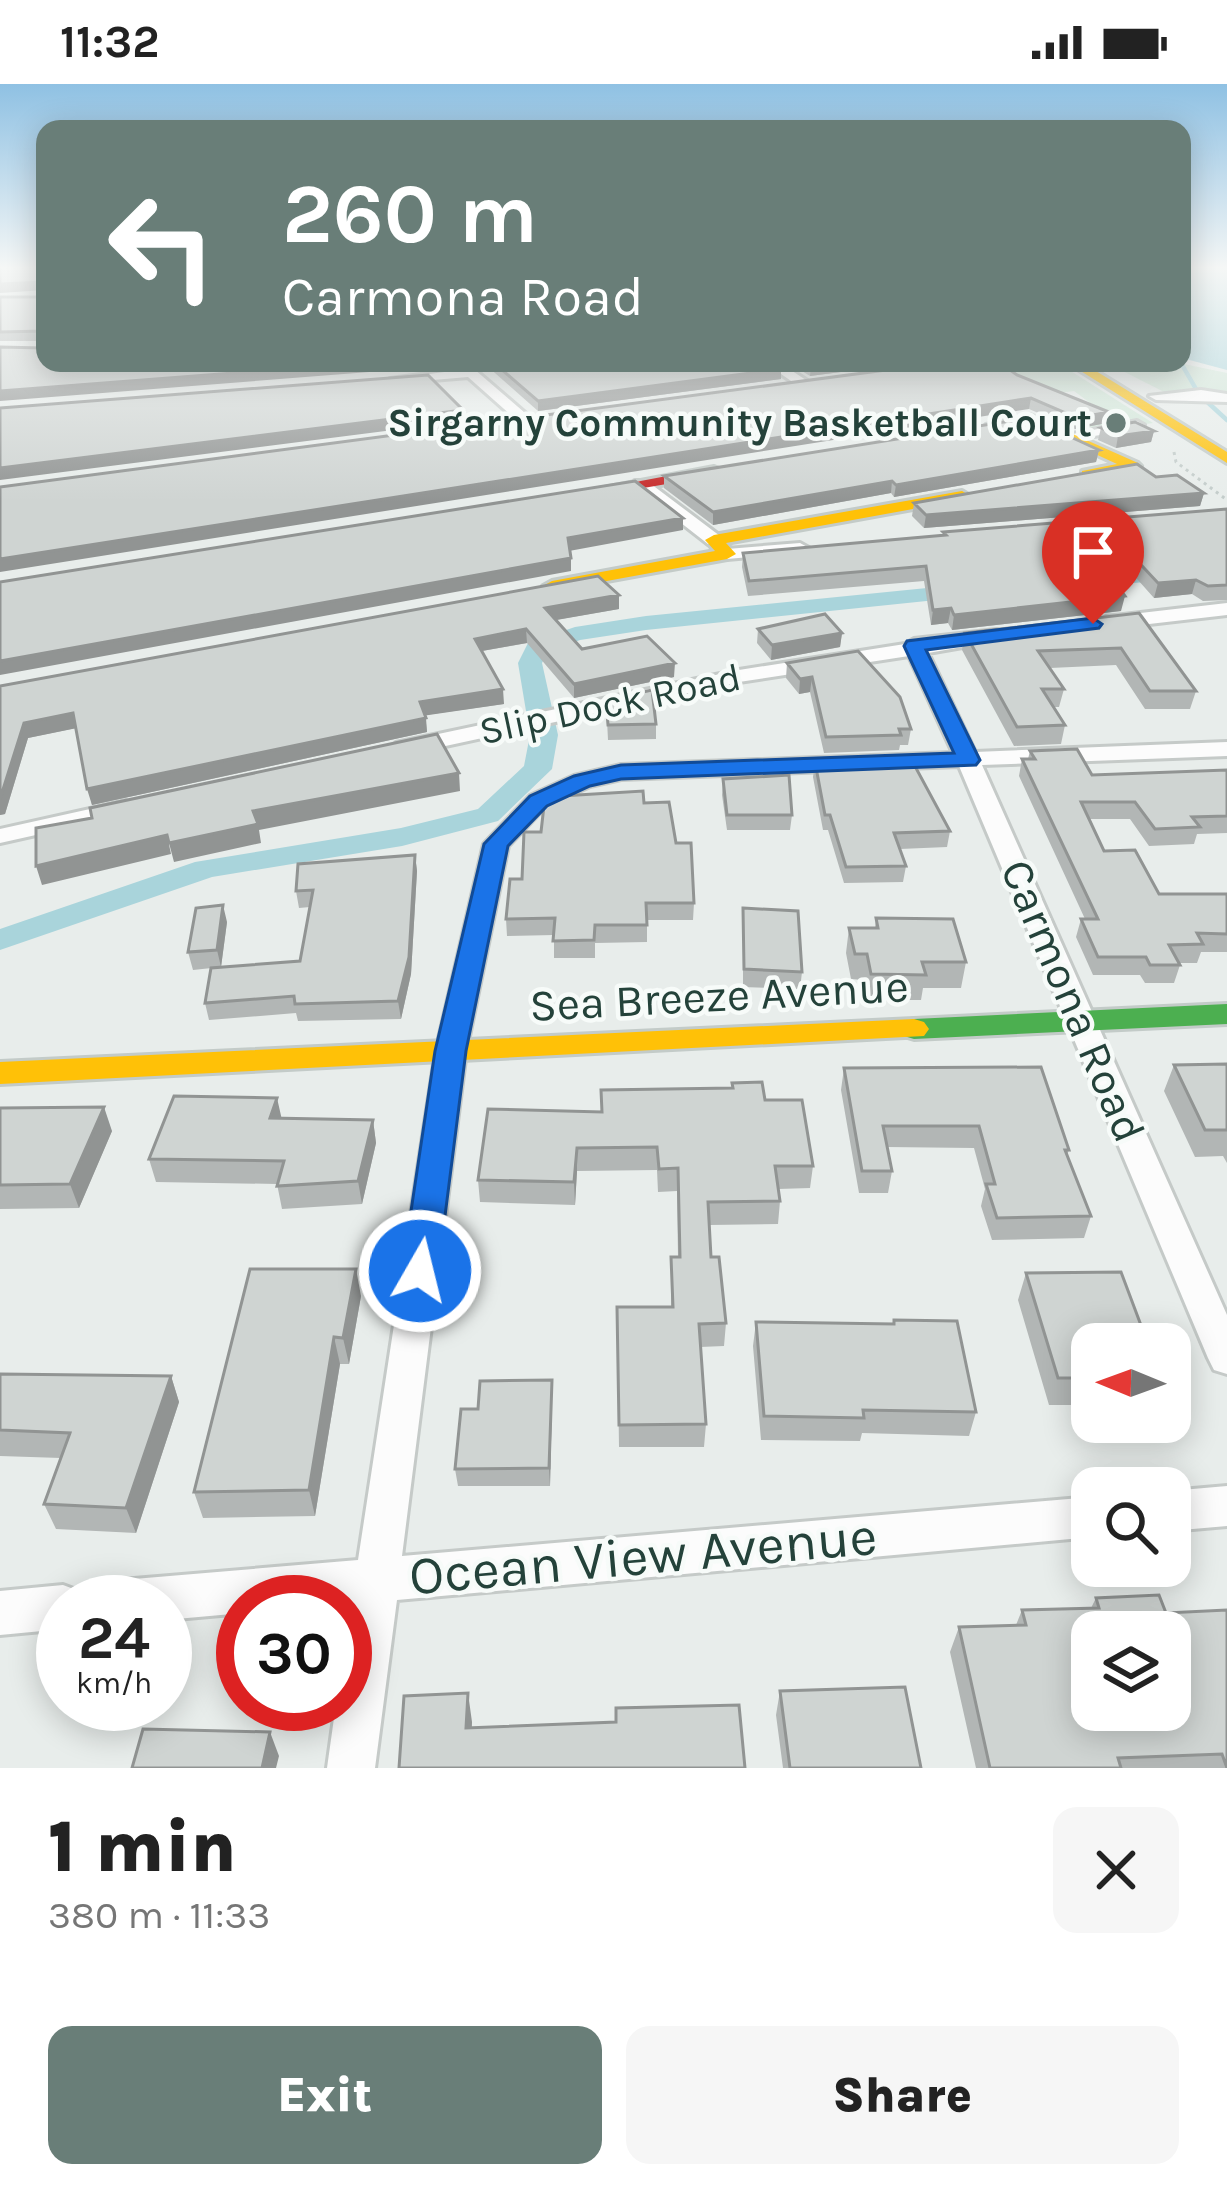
<!DOCTYPE html>
<html lang="en">
<head>
<meta charset="utf-8">
<style>
  :root { --surface:#fff; --page:#f6f6f6; --text:#222; --muted:#767676; --accent:#697e78 }
  body { margin:0; font-family:Karla,sans-serif; background:var(--page); color:var(--text); height:100vh; display:flex; flex-direction:column; font-size:45px; white-space:nowrap }
  * { box-sizing:border-box; margin:0 }
  p { font-size:39px; color:var(--muted) }
  .icon { flex:none; width:66px; height:66px; fill:none; stroke:currentColor; stroke-width:2; stroke-linecap:round; stroke-linejoin:round }
  .map { position:relative; height:1684px; overflow:hidden }
  .drawer { display:flex; flex-direction:column; background:var(--surface); flex:1 }
  .drawer>* { flex:none }
  .banner { position:absolute; left:36px; top:36px; width:1155px; height:252px; border-radius:24px; box-shadow:0 6px 30px #0003; background:#697e78; color:#fff; overflow:hidden }
  .needle { width:78px; rotate:271deg }
  .controls { position:absolute; left:1071px; top:1239px; display:grid; gap:24px }
  .controls a { display:grid; place-items:center; width:120px; height:120px; border-radius:24px; background:var(--surface); box-shadow:0 6px 30px #0003; font-size:60px }
  .speed { position:absolute; left:36px; top:1491px; display:flex; gap:24px; font-size:60px; font-weight:700; text-align:center }
  .speed>* { display:grid; place-content:center; width:156px; height:156px; border-radius:50%; background:var(--surface); box-shadow:0 6px 30px #0003; line-height:1 }
  .speed small { font-size:30px; font-weight:400 }
  .speed .limit { border:18px solid #d22; background:#fff; color:#111 }
  .pin { position:absolute; display:grid; place-items:center; width:102px; height:102px; color:#fff; margin:-123px -51px; border-radius:50% 50% 50% 0; rotate:-45deg; box-shadow:0 0 12px #0007 }
  .pin .icon { rotate:45deg }
  .me { position:absolute; width:132px; margin:-66px; rotate:8deg; stroke-linejoin:round; filter:drop-shadow(0 0 9px #0008) }
  .turn { display:flex; align-items:center; gap:42px; height:252px; padding:0 48px; font-size:54px }
  .turn .icon { width:156px; height:156px; stroke-width:2.5 }
  .turn b { display:block; font-size:84px; line-height:102px }
  .round { display:grid; place-items:center; flex:none; width:126px; height:126px; border-radius:24px; background:var(--page) }
  .summary { display:flex; align-items:center; justify-content:space-between; height:204px; padding:0 48px }
  h1 { font-size:72px; font-weight:800; line-height:90px }
  .primary-button { display:flex; gap:24px; margin-top:auto; padding:24px 48px }
  .primary-button a { flex:1; height:138px; border-radius:24px; background:var(--accent); color:#fff; font-size:48px; font-weight:800; line-height:138px; text-align:center }
  .primary-button a+a { background:var(--page); color:var(--text) }
  .status { display:flex; justify-content:space-between; align-items:center; height:84px; padding:0 60px; background:var(--surface); direction:ltr }
  .status svg { height:33px; fill:currentColor }
  .map>svg:first-child { display:block }
  .green { fill:#d1e6d8 }
  .water { fill:#a9d4db }
  .lines { fill:none; stroke-linecap:round; stroke-linejoin:round }
  .stream { stroke:#a9d4db; stroke-width:4.5 }
  .canal { fill:#a9d4db; fill-rule:evenodd }
  .street-casing { stroke:#c5cac8; stroke-width:6 }
  .fast-casing { stroke:#c3cbc8; stroke-width:6 }
  .slow-casing { stroke:#c3cbc8; stroke-width:6 }
  .jam-casing { stroke:#c3cbc8; stroke-width:6 }
  .path { stroke:#c3ccca; stroke-width:3; stroke-dasharray:3 4.5; stroke-linecap:butt }
  .street { fill:#fcfcfc; fill-rule:evenodd }
  .fast { fill:#4caf50; fill-rule:evenodd }
  .slow { fill:#ffc107; fill-rule:evenodd }
  .jam { fill:#c62828; fill-rule:evenodd }
  .wall { fill:#b2b6b5 }
  .shaded-wall { fill:#919493 }
  .building { fill:#cfd4d2; stroke:#919493; stroke-width:3; fill-rule:evenodd }
  .route { fill:#1a73e8; stroke:#114b97; stroke-width:3 }
  .poi-dot { fill:#697e78; stroke:#f7fbf9; stroke-width:4.5 }
  .labels { text-anchor:middle; dominant-baseline:central; stroke-width:9; stroke-linejoin:round; paint-order:stroke }
  .far-poi-label { font-size:39px; font-weight:bold; fill:#24423a; stroke:#f7fbf9; text-anchor:end }
  .far-street-label { font-size:39px; fill:#24423a; stroke:#f7fbf9 }
  .street-label { font-size:45px; fill:#24423a; stroke:#f7fbf9 }
  .near-street-label { font-size:54px; fill:#24423a; stroke:#f7fbf9 }
</style>
</head>
<body>
<div class="status"><b>11:32</b><svg viewBox="0 0 49 12"><path d="M0 12V9h3v3zM5 12V6h3v6zM10 12V3h3v9zM15 12V0h3v12zM26 1h20v11H26zM47 4h2v5h-2z"/></svg></div>
<div class="map">
<svg width="1227" height="1684" viewBox="0 0 1227 1684">
  <rect width="100%" height="100%" fill="#e8edeb"/>
  <!-- green -->
  <path class="green" d="M1009 279H1058L1153 339 1095 347 1080 340 1128 331 1109 333 1074 307 1051 310 989 282Z
    M1107 279H1179L1227 289V312L1166 309Z"/>
  <!-- water -->
  <path class="water" d="M1182 182H1227V286L1182 274Z"/>
  <g class="lines">
    <!-- stream -->
    <path class="stream" d="M1181 279 1196 305
      M1204 315 1227 336"/>
    <!-- canal -->
    <path class="canal" d="M1227 478V492L1066 504 1055 497 1066 490Z
      M967 500 978 507 975 512 646 546 580 556 547 569 542 579 558 651 552 685 498 737 402 762 212 793 0 866V845L195 778 401 744 478 725 524 682 530 651 518 579 528 559 575 543 646 532Z"/>
    <defs>
      <path id="street" d="M453 279H467L532 335V341H522L468 293 397 299 390 295 460 286Z
        M765 279H780L812 300 800 303Z
        M1201 306 1227 310V318L1156 316 1149 312Z
        M1137 337 1144 341 1142 344 1070 356 1063 352Z
        M635 397H647L720 452V460H708L635 403Z
        M800 459 809 464 806 468 727 475 718 470 727 465Z
        M1227 519V531L1106 545 1096 539 1106 533Z
        M996 546 1003 548V556L928 569 975 668 1227 658V672L982 681 1227 1231V1290L1214 1286 1208 1274 959 682 621 695 590 702 546 722 508 762 466 967 402 1472 1092 1413V1453L397 1516 375 1684H327L336 1620H345V1564L352 1520 243 1518V1529L165 1536V1518H100L106 1502 122 1496 358 1476 436 967 484 760 530 712 574 692 621 681 953 669 909 572 739 598 404 671 396 669V659L739 586 905 560 914 555Z
        M126 717 138 724 134 729 0 759V745Z
        M1227 1402V1442L1170 1447V1407Z
        M63 1501 79 1507 83 1518H63V1545L0 1551V1507Z"/>
      <path id="fast" d="M1227 920V940L914 955 904 952 899 945 904 938 914 935Z"/>
      <path id="slow" d="M1068 279H1083L1227 368V379Z
        M1030 331 1138 379 1141 382 1082 393V387L1117 380 1028 339 993 345 986 341Z
        M962 407 970 412 968 415 726 459 736 470 727 475 552 507 543 502 552 497 715 467 705 456 714 451Z
        M914 935 924 938 929 945 924 952 0 1000V978Z"/>
      <path id="jam" d="M714 383 719 385V391L591 413 583 408Z"/>
    </defs>
    <!-- street casing -->
    <use href="#street" class="street-casing"/>
    <!-- fast casing -->
    <use href="#fast" class="fast-casing"/>
    <!-- slow casing -->
    <use href="#slow" class="slow-casing"/>
    <!-- jam casing -->
    <use href="#jam" class="jam-casing"/>
    <!-- path -->
    <path class="path" d="M1174 368 1176 378 1227 416"/>
    <!-- street -->
    <use href="#street" class="street"/>
    <!-- fast -->
    <use href="#fast" class="fast"/>
    <!-- slow -->
    <use href="#slow" class="slow"/>
    <!-- jam -->
    <use href="#jam" class="jam"/>
  </g>
  <!-- wall -->
  <path class="wall" d="M45 210V257H0V213H43Z
    M487 279H773L781 295 538 327 487 282Z
    M789 279H910L810 292Z
    M1017 291 1107 339 1075 345 1029 325Z
    M1101 344 1154 347 1151 358 1116 364 1098 356Z
    M1099 366 1096 378 894 413 891 409 713 441 664 404V392Z
    M1156 393 1204 409 1200 422 924 444 912 432 914 419Z
    M1227 425V516L1203 517 1192 510 1154 514 1113 468 1100 478 1121 527 952 546 948 539 931 541 924 497 748 512 742 483 743 469 943 451V448Z
    M619 511V525L555 536 582 565 674 593 574 614 527 559 482 567 504 620 425 631 427 648 92 721 76 644 28 654 5 730 0 731V602Z
    M1139 529 1196 607 1190 625H1145L1116 581 1050 584 1064 605 1059 623H1053L1065 641 1061 660 1014 662 962 566 965 549Z
    M758 545 842 549 840 563 771 576 757 559Z
    M787 579 911 645 908 661H900L899 666 824 669 810 608 799 610 786 594Z
    M606 616 656 640V655L608 656Z
    M1030 667 1092 691 1227 686V749L1197 750 1194 760 1149 762 1130 735H1089L1104 767 1159 810H1227V868H1201L1197 879H1179L1180 881 1174 899H1145L1140 891H1093L1076 853 1081 835H1085L1019 692 1022 675H1028Z
    M815 678 950 747 947 763 900 765 906 782 903 798 844 799 828 746H823L813 693Z
    M723 695 792 731 790 746H727L722 711Z
    M644 719 676 759 694 819 693 836H647V858L595 859V874H554V851L507 852 506 835 541 748Z
    M415 771 417 787 411 890 401 935 298 937 296 929 209 936 205 919 300 877 310 823 299 824 296 807Z
    M743 824 802 888 800 905 743 903Z
    M876 834 966 878 961 904H923L921 916H867L863 896 851 895 846 869 849 844H875Z
    M227 838 221 883 193 886 188 868Z
    M1227 980V1079L1223 1072 1195 1073 1164 1007 1174 981Z
    M844 984 1069 1066 1067 1071 1091 1132 1084 1154 992 1156 981 1122 985 1105 974 1064 887 1063 892 1087 888 1109H859L841 1006Z
    M765 1016 813 1082 810 1104 778 1105 780 1117 778 1140 709 1141 711 1173 726 1239 724 1262 700 1263 706 1340 704 1363H619L617 1223H671V1173H678L677 1107 658 1108 657 1086 577 1087 575 1121 480 1118 478 1096 602 1028Z
    M0 1024 112 1047 79 1124 0 1125Z
    M281 1034 373 1036 376 1059 362 1120 282 1125 277 1100 156 1098 149 1075Z
    M1026 1189 1092 1260V1321H1049L1018 1216Z
    M361 1212 349 1280H340L315 1432 203 1434 194 1408Z
    M894 1236 976 1328 969 1352 862 1349 860 1357 761 1356 753 1262 756 1238 893 1240Z
    M0 1290 171 1292 179 1318 136 1449 56 1445 44 1420 61 1374 0 1372Z
    M552 1314 550 1402H458L455 1385 478 1325Z
    M1096 1514 1166 1529 1227 1684H976L950 1568 959 1543 1016 1541 1022 1526 1091 1524Z
    M780 1607 921 1684H783L776 1631Z"/>
  <!-- shaded-wall -->
  <path class="shaded-wall" d="M43 198 45 206 0 209V200Z
    M361 279H395V286L0 317V307Z
    M835 279H910L810 292 811 282Z
    M781 285V295L538 327V317Z
    M1031 314 1029 325 0 488V475Z
    M463 326 464 337 0 396V384Z
    M1109 328 1107 339 1075 345 1077 334Z
    M1154 347 1151 358 1116 364 1118 352Z
    M1099 366 1096 378 894 413 896 401Z
    M892 397 891 409 713 441V428Z
    M1204 409 1200 422 924 444 926 431Z
    M683 434V446L569 467 568 454Z
    M1116 454 1113 468 1092 485 1095 470Z
    M571 474V487L0 591V577Z
    M1196 496 1192 510 1154 514 1158 499Z
    M619 511V525L545 538V524Z
    M1125 512 1121 527 952 546 954 531Z
    M951 524 948 539 931 541 933 526Z
    M526 545 527 559 476 568 475 555Z
    M842 549 840 563 771 576 772 561Z
    M675 579 674 593 574 614V600Z
    M812 593 810 608 799 610 800 595Z
    M503 605 504 620 422 632 420 618Z
    M73 629 77 644 28 654 5 730 0 731V715L24 639Z
    M426 634 427 648 92 721 87 705Z
    M459 689 460 707 259 746 261 759 174 778 169 759 253 727Z
    M167 751 171 770 42 801 36 782Z
    M415 771 417 787 411 890 401 935 398 917Z
    M223 821 227 838 221 883 217 866Z
    M277 1014 282 1036 270 1034Z
    M104 1023 112 1047 79 1124 70 1100Z
    M373 1036 376 1059 362 1120 358 1097Z
    M577 1064V1087L575 1121 574 1098Z
    M356 1185 361 1212 349 1280 343 1254Z
    M334 1253 340 1280 315 1432 309 1406Z
    M171 1292 179 1318 136 1449 126 1424Z
    M552 1296V1314L550 1402 549 1384Z
    M468 1609 472 1638 471 1672 466 1644Z
    M270 1648 279 1672 276 1684H262Z"/>
  <!-- building -->
  <path class="building" d="M0 182H45V203L43 198 0 200Z
    M45 210V249L43 247 0 248V213H43Z
    M45 257V279H361L0 307V263L43 264Z
    M494 279H773L781 285 538 317Z
    M806 279H835L811 282Z
    M939 279H1000L1017 291 1109 328 1077 334 1031 314 0 475V403Z
    M428 291 463 326 0 384V324Z
    M1029 334 1099 366 896 401 892 397 713 428 664 392Z
    M1135 338 1154 347 1118 352 1101 344Z
    M1137 380 1156 393 1177 391 1204 409 926 431 914 419Z
    M635 397 683 434 568 454 571 474 0 577V498Z
    M1227 425V501L1208 502 1196 496 1158 499 1116 454 1095 470 1125 512 954 531 951 524 933 526 926 482 749 497 743 469 946 451 943 448Z
    M598 492 619 511 545 524 582 565 647 552 675 579 574 600 526 545 475 555 503 605 420 618 426 634 87 705 73 629 24 639 0 715V602Z
    M1139 529 1196 607H1150L1121 564 1038 567 1064 605H1042L1065 641 1017 643 965 549Z
    M825 530 842 549 772 561 758 545Z
    M858 567 900 613 911 645H899L901 651 826 653 812 593 800 595 787 579Z
    M652 606 656 640 608 641 606 616Z
    M437 650 459 689 253 727 258 740 169 759 167 751 36 782V744L92 734 90 724Z
    M1077 665 1092 691 1227 686V732L1192 733 1200 743 1155 745 1135 718H1081L1104 767 1135 766 1159 810H1227V850L1197 849 1203 860 1169 861 1180 881H1150L1146 873H1098L1081 835H1098L1022 675H1035L1030 667Z
    M910 673 950 747 894 749 906 782 846 783 830 731H825L815 678Z
    M789 691 792 731H727L723 695Z
    M643 707 644 719 669 718 676 759H691L694 819H646L647 841H595L594 856 553 857 555 834 506 835 510 795H522L524 748H541L545 713Z
    M415 771 409 873 398 917 295 920 294 912 205 919 211 884 300 877 313 806 296 807 298 780Z
    M223 821 217 866 188 868 196 824Z
    M743 824 798 827 802 888 744 885Z
    M876 834 953 835 966 878H922L926 891 871 890 867 870H855L849 844H878Z
    M1227 980V1046H1205L1174 981Z
    M1041 983 1069 1066H1065L1091 1132 997 1134 986 1100H995L979 1042H883L892 1087H862L844 984Z
    M762 998 765 1016H802L813 1082H775L780 1117 708 1118 711 1173H719L726 1239 699 1240 706 1340 619 1341 617 1223H673L671 1173H680L678 1084 659 1085 657 1063 577 1064 574 1098 478 1096 488 1025 602 1028 601 1006 733 1004 732 999Z
    M174 1012 277 1014 270 1034 373 1036 358 1097 277 1102 284 1077 149 1075Z
    M104 1023 70 1100 0 1101V1024Z
    M250 1185H356L343 1254 334 1253 309 1406 194 1408Z
    M1121 1188 1148 1260H1092V1294H1058L1026 1189Z
    M894 1236 957 1237 976 1328 863 1326 864 1334 764 1332 756 1238 894 1240Z
    M0 1290 171 1292 126 1424 44 1420 70 1349 0 1346Z
    M552 1296 549 1384 455 1385 461 1325H478L480 1297Z
    M1159 1511 1166 1529 1227 1526V1684L1222 1670 1118 1674 1121 1684H990L959 1543 1026 1541 1022 1526 1099 1524 1096 1514ZM1092 1548H1170V1626H1092Z
    M905 1603 921 1684H790L780 1607Z
    M468 1609 466 1644 616 1638V1624L739 1621 745 1684H399L404 1612Z
    M143 1645 270 1648 262 1684H132Z"/>
  <!-- sky -->
  <linearGradient id="sky" x2="0" y2="1"><stop stop-color="#8fc1e3"/><stop offset="0.44" stop-color="#f5f7f6"/><stop offset="1" stop-color="#f5f7f6" stop-opacity="0"/></linearGradient>
  <rect width="1227" height="418" fill="url(#sky)"/>
  <!-- route -->
  <path class="route" d="M1093 534 1102 540 1099 544 926 566 980 676 976 681 621 695 590 702 547 722 508 762 466 967 438 1187 432 1197 420 1202 407 1197 402 1187 435 967 484 760 530 712 574 692 621 681 954 669 904 562 907 557Z"/>
  <!-- markers -->
  <circle class="poi-dot" cx="1116" cy="339" r="12"/>
  <g class="labels">
    <!-- far-poi labels -->
    <g class="far-poi-label">
      <text x="1092" y="339">Sirgarny Community Basketball Court</text>
    </g>
    <!-- far-street labels -->
    <g class="far-street-label">
      <text transform="translate(610 620) rotate(-12)">Slip Dock Road</text>
    </g>
    <!-- street labels -->
    <g class="street-label">
      <text transform="translate(719 912) rotate(-3)">Sea Breeze Avenue</text>
      <text transform="translate(1073 917) rotate(67)">Carmona Road</text>
    </g>
    <!-- near-street labels -->
    <g class="near-street-label">
      <text transform="translate(643 1472) rotate(-5)">Ocean View Avenue</text>
    </g>
  </g>
</svg>
<div class="controls">
<a><svg class="needle" viewBox="-14 -14 28 28"><path d="M0-13l5 13h-10z" fill="#e53935"/><path d="M0 13l5-13h-10z" fill="#767676"/></svg></a>
<a><svg class="icon" aria-label="search" viewBox="0 0 24 24"><circle cx="10" cy="10" r="6"/><path d="M15 15l6 6"/></svg></a>
<a><svg class="icon" aria-label="layers" viewBox="0 0 24 24"><path d="M12 4l9 5-9 5-9-5zM3 14l9 5 9-5"/></svg></a>
</div>
<div class="speed"><div>24<small>km/h</small></div><div class="limit">30</div></div>
<div class="pin" style="left:1093px;top:540px;background:#d93025"><svg class="icon" aria-label="arrive" viewBox="0 0 24 24"><path d="M6 21V4h12l-3 4 3 4H6"/></svg></div>
<svg class="me" style="left:420px;top:1187px" viewBox="-20 -20 40 40"><circle r="17" fill="#1a73e8" stroke="#fff" stroke-width="3"/><path d="M0-11L8 9 0 5-8 9z" fill="#fff"/></svg>
<div class="banner">
<div class="turn"><svg class="icon" aria-label="left" viewBox="0 0 24 24"><path d="M17 20v-9H6M10 6l-5 5 5 5"/></svg><div><b>260 m</b>Carmona Road</div></div>
</div>
</div>
<section class="drawer">
<div class="summary"><div><h1>1 min</h1><p>380 m · 11:33</p></div><a class="round"><svg class="icon" aria-label="close" viewBox="0 0 24 24"><path d="M6 6l12 12M18 6L6 18"/></svg></a></div>
<div class="primary-button"><a>Exit</a><a>Share</a></div>
</section>
</body>
</html>
